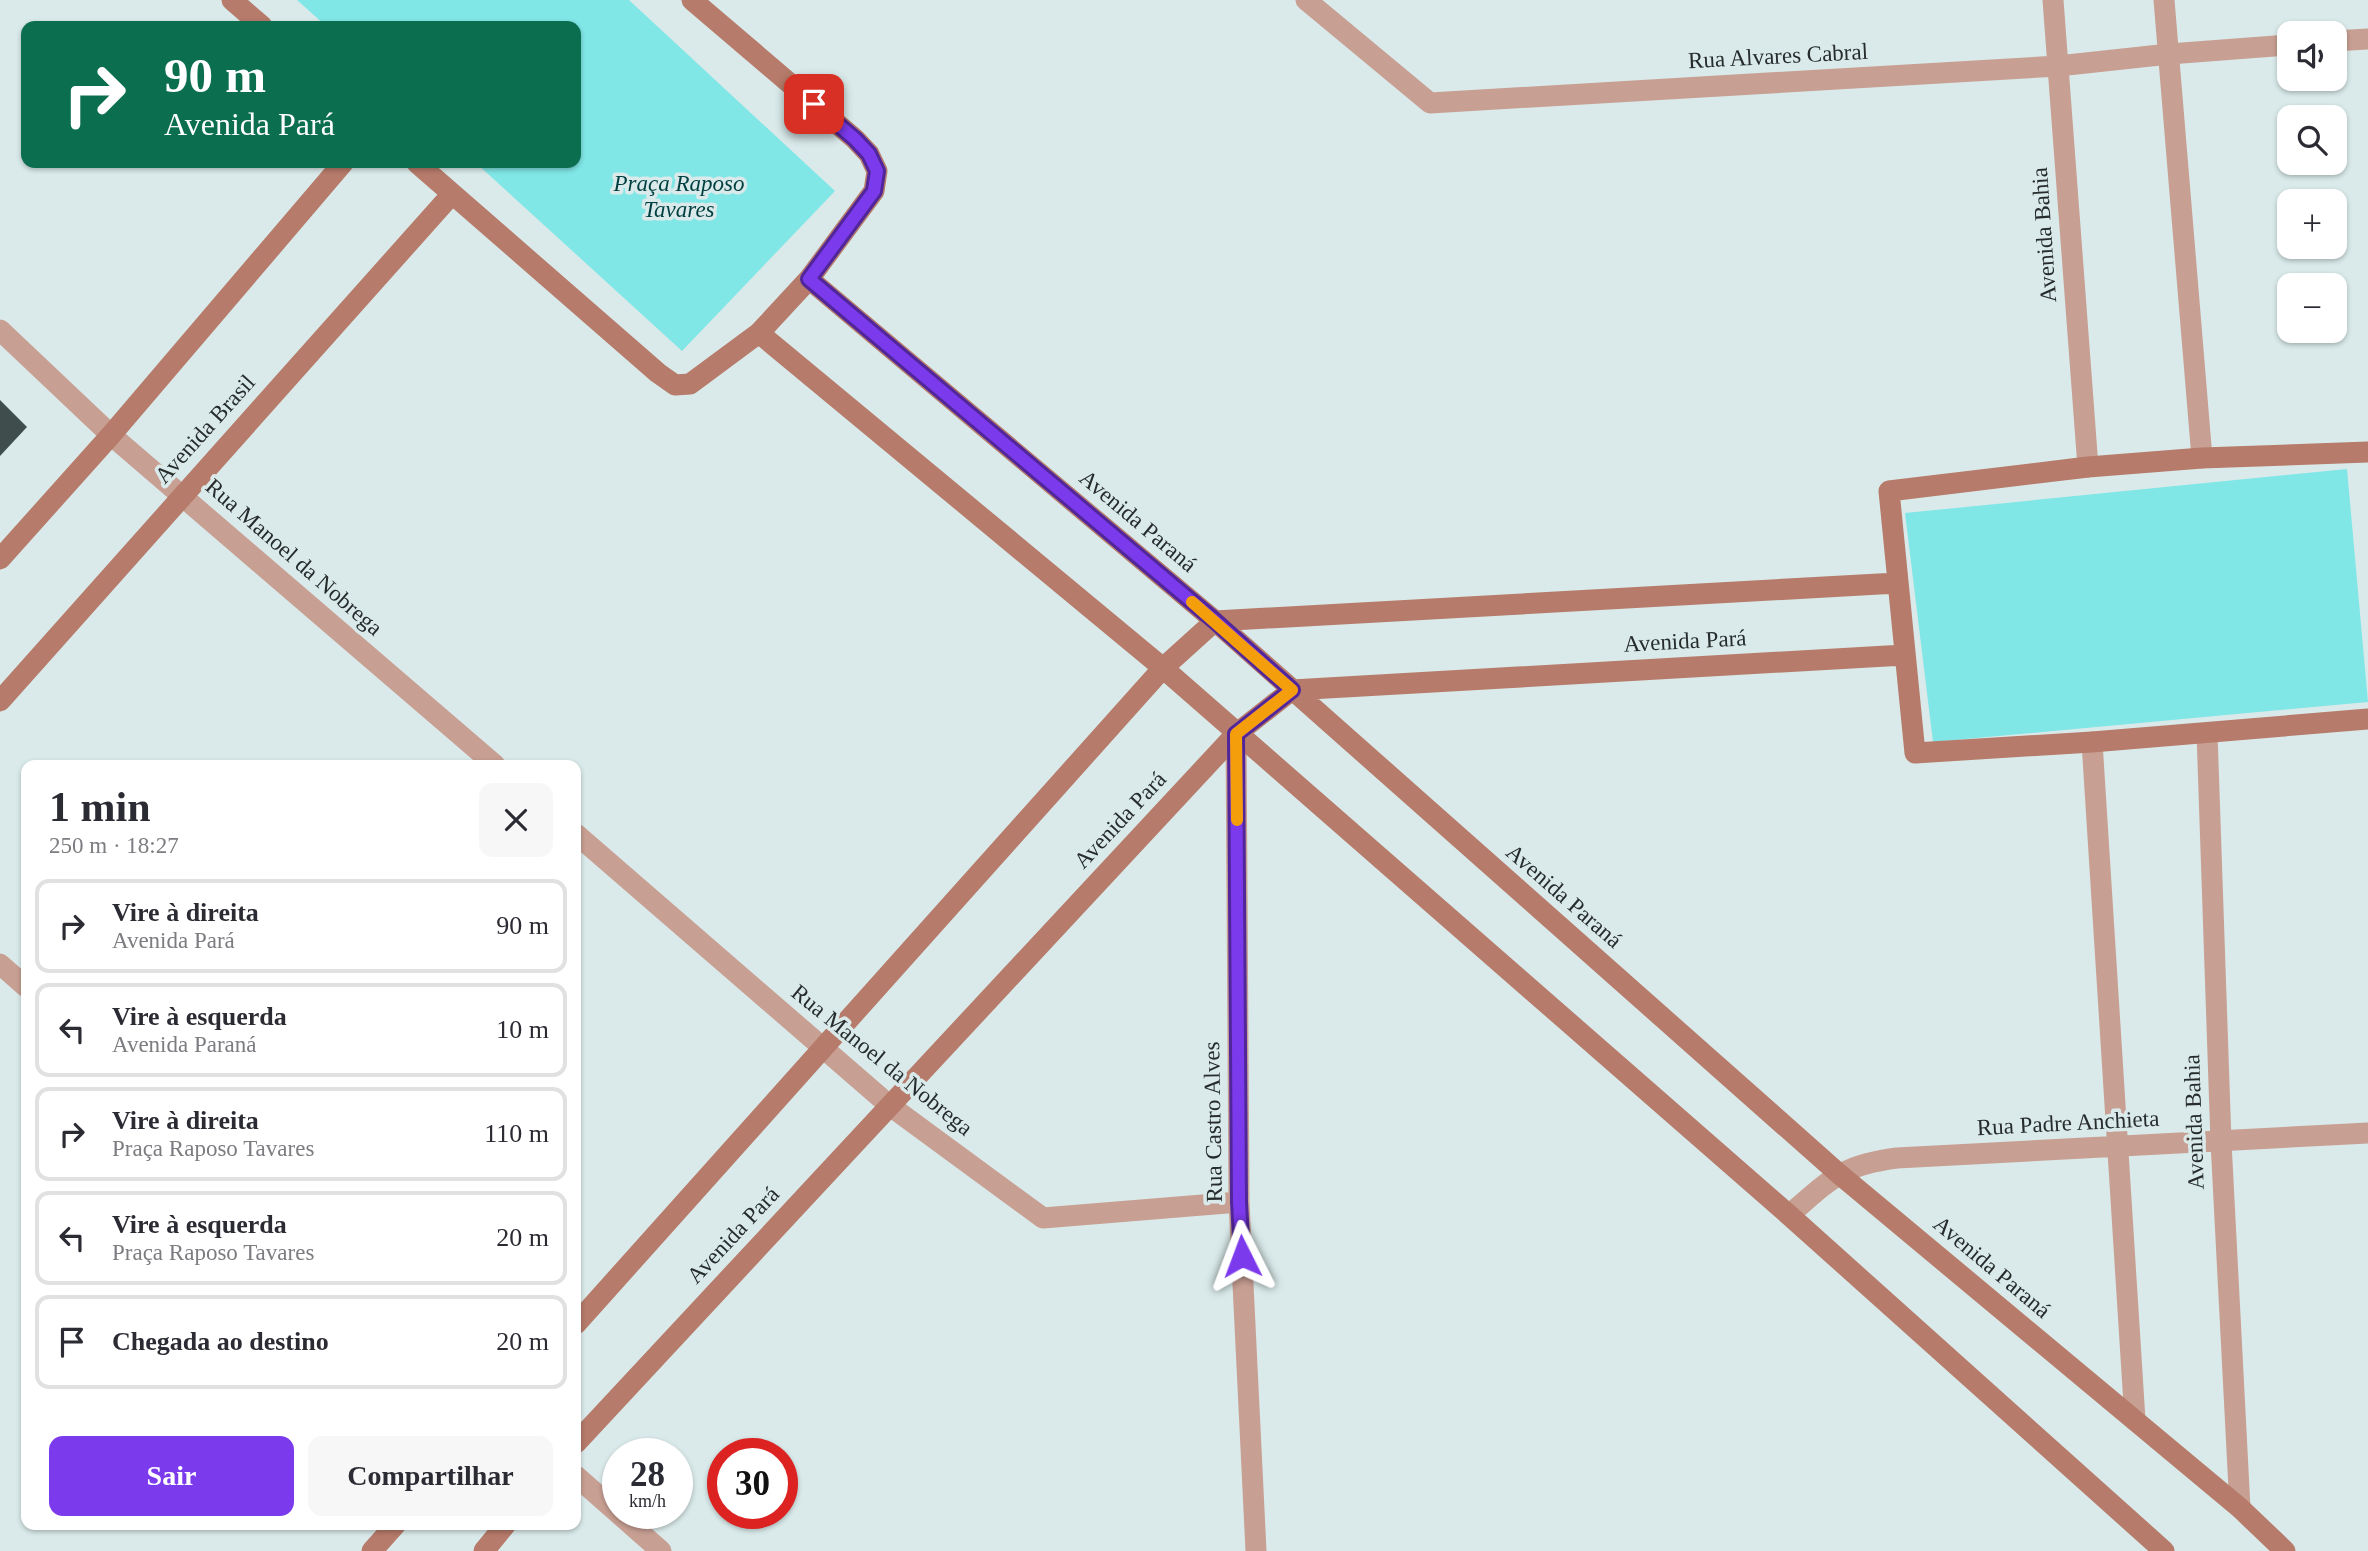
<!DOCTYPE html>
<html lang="pt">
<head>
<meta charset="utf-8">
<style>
  :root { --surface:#fff; --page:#f7f7f7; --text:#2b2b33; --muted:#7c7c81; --line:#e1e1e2; --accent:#7c3aed }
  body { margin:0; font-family:Georgia,serif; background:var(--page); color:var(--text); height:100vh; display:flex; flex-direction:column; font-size:26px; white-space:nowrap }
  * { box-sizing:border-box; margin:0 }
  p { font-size:23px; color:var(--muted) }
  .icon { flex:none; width:38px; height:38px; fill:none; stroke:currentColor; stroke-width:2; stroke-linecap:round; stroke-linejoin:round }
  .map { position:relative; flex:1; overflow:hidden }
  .drawer { position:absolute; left:21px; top:760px; width:560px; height:770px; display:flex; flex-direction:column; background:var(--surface); border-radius:14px; box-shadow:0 2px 5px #0004 }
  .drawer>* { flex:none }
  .hud { position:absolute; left:21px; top:21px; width:560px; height:147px; border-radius:14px; box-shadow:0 2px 5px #0004; background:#0b6e4f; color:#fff; overflow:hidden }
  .tools { position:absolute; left:2277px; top:21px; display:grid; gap:14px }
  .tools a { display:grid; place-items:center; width:70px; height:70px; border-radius:14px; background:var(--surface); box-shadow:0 2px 5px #0004; font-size:35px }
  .speed { position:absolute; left:602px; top:1438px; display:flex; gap:14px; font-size:35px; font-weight:700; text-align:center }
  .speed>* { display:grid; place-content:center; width:91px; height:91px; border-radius:50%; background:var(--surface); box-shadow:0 2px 5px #0004; line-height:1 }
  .speed small { font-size:18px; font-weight:400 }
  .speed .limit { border:10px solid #d22; background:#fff; color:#111 }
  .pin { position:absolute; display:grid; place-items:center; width:60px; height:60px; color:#fff; margin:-30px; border-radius:14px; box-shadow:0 4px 10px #0006 }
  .me { position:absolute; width:77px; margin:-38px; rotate:357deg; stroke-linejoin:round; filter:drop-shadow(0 0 5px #0008) }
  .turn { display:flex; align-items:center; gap:24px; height:147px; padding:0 28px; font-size:32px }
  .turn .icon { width:91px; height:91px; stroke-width:2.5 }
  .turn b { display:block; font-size:49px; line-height:60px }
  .round { display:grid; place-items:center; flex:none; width:74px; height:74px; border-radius:14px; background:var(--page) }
  .summary { display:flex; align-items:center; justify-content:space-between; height:119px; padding:0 28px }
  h1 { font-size:42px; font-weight:700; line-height:52px }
  .button { display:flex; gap:14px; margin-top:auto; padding:14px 28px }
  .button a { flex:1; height:80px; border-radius:14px; background:var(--accent); color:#fff; font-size:28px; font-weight:700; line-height:80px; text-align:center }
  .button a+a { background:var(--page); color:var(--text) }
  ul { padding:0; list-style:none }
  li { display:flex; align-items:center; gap:21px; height:94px; margin:0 14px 10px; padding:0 14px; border:4px solid var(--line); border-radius:14px }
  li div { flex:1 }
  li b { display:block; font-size:26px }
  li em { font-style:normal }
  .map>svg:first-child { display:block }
  .green { fill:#81e6e6 }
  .building { fill:#3f4d4d }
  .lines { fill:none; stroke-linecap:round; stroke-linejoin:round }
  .street { stroke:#c89f93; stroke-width:21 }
  .secondary { stroke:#b67b6a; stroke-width:21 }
  .route-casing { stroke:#51269a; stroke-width:18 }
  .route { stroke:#7c3aed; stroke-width:12 }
  .slow { stroke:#f59e0b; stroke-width:12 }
  .labels { text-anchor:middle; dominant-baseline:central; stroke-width:7; stroke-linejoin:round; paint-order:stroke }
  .street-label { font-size:23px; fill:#262c2c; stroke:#daeaea }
  .park-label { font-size:23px; font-style:italic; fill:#003f40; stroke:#daeaea }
</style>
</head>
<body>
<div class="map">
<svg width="2368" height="1551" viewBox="0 0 2368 1551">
  <rect width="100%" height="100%" fill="#daeaea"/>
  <!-- green -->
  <path class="green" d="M297 0H629L835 191 682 351 476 163H576V26H326Z
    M2347 469 2368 702 1933 742 1905 513Z"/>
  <!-- building -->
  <path class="building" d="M0 400 27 427 0 456Z"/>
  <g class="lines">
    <!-- street -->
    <path class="street" d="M1306 0 1430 103 2058 66 2169 54 2289 45
      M2053 0 2088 467
      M2164 0 2202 458
      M2334 41 2368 39
      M0 330 111 435 495 765
      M2207 733 2221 1142 2240 1508
      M1236 734 1239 1202 1256 1551
      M2092 742 2135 1420
      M576 834 889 1105 1043 1218 1239 1202
      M0 964 26 987
      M1789 1215C1830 1180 1841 1165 1897 1158L2368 1133
      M576 1476 618 1513
      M619 1514 661 1551"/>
    <!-- secondary -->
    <path class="secondary" d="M232 0 262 26
      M417 163 658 373 675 385 690 384 759 333 809 279 874 191 877 171 869 154 855 139 692 0
      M809 279 1215 621 1838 1173 2240 1508 2285 1551
      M759 333 1163 668 1789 1215 2164 1551
      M2368 452 2202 458 2088 467 1889 491 1915 753 2092 742 2368 719
      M0 559 111 435 343 163
      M0 701 452 194
      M576 1324 1163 668 1215 621 1897 583
      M576 1443 1236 734 1292 690 1904 655
      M372 1551 396 1524
      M484 1551 506 1524"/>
  </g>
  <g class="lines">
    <defs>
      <path id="route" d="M814 104 855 139 869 154 877 171 874 191 809 279 1215 621 1292 690 1236 734 1239 1202 1242 1256"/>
    </defs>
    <!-- route casing -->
    <use href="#route" class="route-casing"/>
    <!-- route -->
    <use href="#route" class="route"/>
    <!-- slow -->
    <path class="slow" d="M1192 602 1292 690 1236 734 1237 820"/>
  </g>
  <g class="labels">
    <!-- street labels -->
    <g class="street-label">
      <text transform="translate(1778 56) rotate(-3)">Rua Alvares Cabral</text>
      <text transform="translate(2044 235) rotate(-94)">Avenida Bahia</text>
      <text transform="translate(205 429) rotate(-48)">Avenida Brasil</text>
      <text transform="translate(1138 521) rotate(40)">Avenida Paraná</text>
      <text transform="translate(294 557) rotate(41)">Rua Manoel da Nobrega</text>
      <text transform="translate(1685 641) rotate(-3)">Avenida Pará</text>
      <text transform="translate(1120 820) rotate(-47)">Avenida Pará</text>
      <text transform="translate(1564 896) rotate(41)">Avenida Paraná</text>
      <text transform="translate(882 1060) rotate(39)">Rua Manoel da Nobrega</text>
      <text transform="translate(1213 1122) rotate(-91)">Rua Castro Alves</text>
      <text transform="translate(2194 1122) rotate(-92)">Avenida Bahia</text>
      <text transform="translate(2068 1123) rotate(-3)">Rua Padre Anchieta</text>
      <text transform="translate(733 1235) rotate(-47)">Avenida Pará</text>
      <text transform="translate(1992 1267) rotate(40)">Avenida Paraná</text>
    </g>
    <!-- park labels -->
    <g class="park-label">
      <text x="679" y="183">Praça Raposo<tspan x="679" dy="26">Tavares</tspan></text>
    </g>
  </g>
</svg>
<div class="tools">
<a><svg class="icon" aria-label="sound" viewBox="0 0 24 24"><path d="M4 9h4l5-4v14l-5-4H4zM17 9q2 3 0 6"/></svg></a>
<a><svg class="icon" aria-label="search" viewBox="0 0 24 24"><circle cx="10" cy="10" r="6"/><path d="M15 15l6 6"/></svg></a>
<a>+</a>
<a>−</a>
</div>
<div class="speed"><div>28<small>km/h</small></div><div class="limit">30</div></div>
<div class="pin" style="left:814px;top:104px;background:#d93025"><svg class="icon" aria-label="arrive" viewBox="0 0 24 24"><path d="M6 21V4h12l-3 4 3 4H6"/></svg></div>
<svg class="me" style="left:1242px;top:1256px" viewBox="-20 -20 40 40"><path d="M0-17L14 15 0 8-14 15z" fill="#7c3aed" stroke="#fff" stroke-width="4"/></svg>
<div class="hud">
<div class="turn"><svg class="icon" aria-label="right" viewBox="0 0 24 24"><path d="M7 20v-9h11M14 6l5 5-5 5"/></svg><div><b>90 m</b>Avenida Pará</div></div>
</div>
<section class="drawer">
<div class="summary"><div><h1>1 min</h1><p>250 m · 18:27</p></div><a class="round"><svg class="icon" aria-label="close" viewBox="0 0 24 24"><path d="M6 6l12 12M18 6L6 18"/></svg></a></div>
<ul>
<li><svg class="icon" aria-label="right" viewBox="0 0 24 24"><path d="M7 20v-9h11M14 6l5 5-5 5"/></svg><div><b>Vire à direita</b><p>Avenida Pará</p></div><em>90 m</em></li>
<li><svg class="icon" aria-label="left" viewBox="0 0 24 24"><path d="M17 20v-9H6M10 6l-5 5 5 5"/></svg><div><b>Vire à esquerda</b><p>Avenida Paraná</p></div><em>10 m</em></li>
<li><svg class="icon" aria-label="right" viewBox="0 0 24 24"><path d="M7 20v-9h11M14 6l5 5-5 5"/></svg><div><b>Vire à direita</b><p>Praça Raposo Tavares</p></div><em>110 m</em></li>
<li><svg class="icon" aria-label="left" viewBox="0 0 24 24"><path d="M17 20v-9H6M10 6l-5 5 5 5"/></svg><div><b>Vire à esquerda</b><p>Praça Raposo Tavares</p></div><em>20 m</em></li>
<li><svg class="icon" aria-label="arrive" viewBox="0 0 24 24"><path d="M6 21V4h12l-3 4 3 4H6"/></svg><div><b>Chegada ao destino</b></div><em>20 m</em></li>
</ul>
<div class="button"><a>Sair</a><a>Compartilhar</a></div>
</section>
</div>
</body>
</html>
